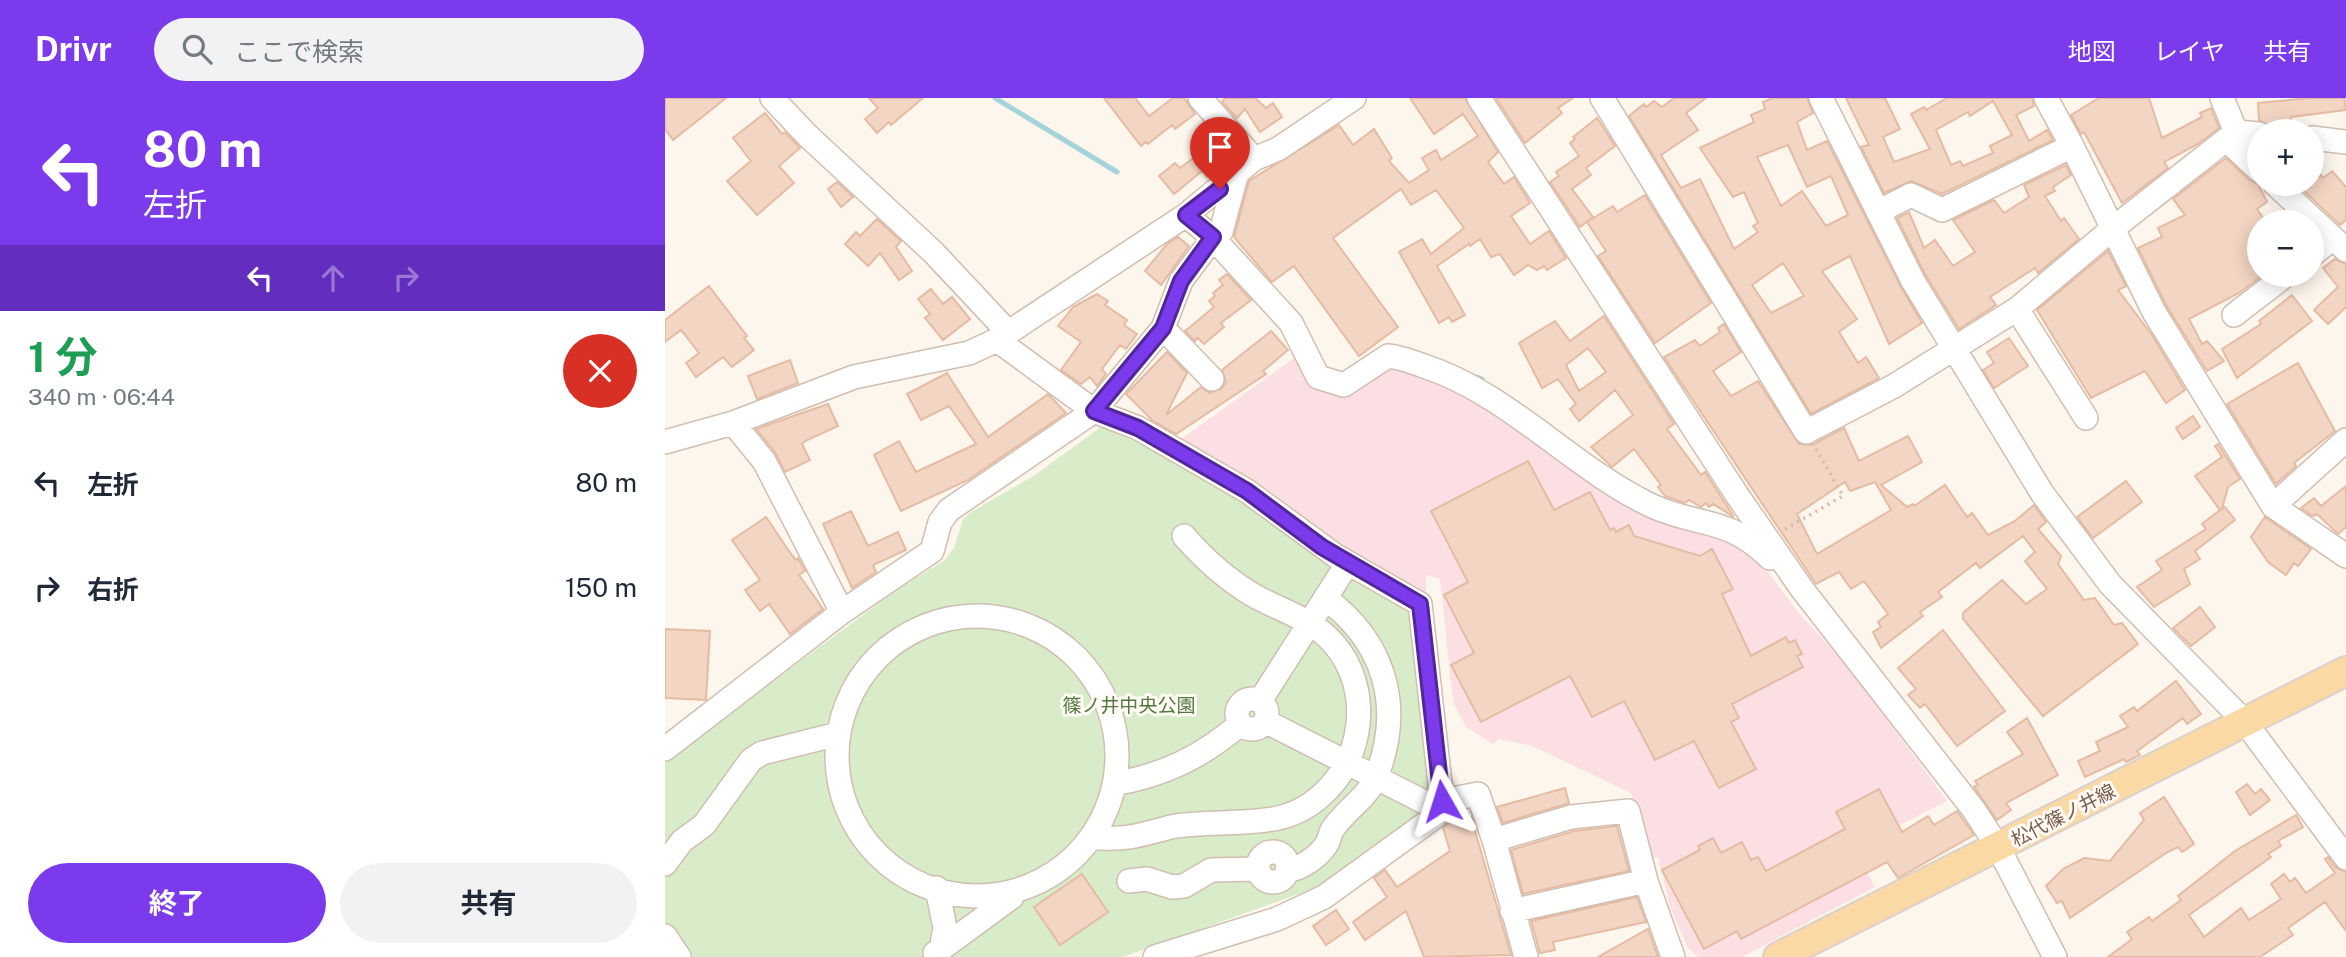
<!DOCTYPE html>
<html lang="ja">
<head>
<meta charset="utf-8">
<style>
  :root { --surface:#fff; --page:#f2f2f3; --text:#1f2937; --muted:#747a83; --accent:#7c3aed }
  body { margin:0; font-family:"Public Sans","Noto Sans JP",sans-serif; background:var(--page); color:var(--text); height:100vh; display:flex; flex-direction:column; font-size:26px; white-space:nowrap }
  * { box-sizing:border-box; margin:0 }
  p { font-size:23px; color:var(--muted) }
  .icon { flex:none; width:38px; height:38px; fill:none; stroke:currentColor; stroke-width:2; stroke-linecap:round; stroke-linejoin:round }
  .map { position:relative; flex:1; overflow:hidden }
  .details { display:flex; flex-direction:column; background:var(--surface); width:665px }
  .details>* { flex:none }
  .guide { background:#7c3aed; color:#fff; overflow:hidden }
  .fabs { position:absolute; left:1582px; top:21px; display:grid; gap:14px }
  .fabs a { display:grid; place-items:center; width:77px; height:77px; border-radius:50%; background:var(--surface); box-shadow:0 4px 18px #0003; font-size:35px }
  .pin { position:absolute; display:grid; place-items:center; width:60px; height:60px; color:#fff; margin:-72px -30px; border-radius:50% 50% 50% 0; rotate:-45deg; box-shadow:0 0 7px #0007 }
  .pin .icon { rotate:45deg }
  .me { position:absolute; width:77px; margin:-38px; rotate:354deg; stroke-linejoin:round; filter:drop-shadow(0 0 5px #0008) }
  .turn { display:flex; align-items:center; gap:24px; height:147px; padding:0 28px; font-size:32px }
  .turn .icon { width:91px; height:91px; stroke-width:2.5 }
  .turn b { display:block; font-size:49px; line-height:60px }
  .lanes { display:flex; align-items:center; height:66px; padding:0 28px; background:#0003; justify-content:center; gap:35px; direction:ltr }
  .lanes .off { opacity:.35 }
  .round { display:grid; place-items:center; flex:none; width:74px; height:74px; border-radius:37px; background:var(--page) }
  .summary { display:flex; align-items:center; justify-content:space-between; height:119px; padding:0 28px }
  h1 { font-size:42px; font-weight:700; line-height:52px; color:#1e9e55 }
  .primary-button { display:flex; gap:14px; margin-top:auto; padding:14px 28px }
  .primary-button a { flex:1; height:80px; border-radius:42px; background:var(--accent); color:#fff; font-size:28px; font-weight:700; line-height:80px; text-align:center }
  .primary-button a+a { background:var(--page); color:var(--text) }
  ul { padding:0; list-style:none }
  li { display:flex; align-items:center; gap:21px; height:105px; padding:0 28px }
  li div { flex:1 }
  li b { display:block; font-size:26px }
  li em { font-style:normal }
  header { display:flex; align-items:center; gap:42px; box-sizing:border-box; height:98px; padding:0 35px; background:var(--accent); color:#fff }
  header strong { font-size:33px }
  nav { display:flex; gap:38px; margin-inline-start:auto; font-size:24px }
  .search { width:490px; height:63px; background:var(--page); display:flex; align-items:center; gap:18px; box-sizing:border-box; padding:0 24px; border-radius:38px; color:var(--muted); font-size:26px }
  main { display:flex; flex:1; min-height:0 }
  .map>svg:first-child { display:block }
  .medical { fill:#fbdfe3 }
  .green { fill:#d8ecc9 }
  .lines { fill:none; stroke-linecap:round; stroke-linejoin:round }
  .stream { stroke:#a5d3da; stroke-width:5 }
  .building { fill:#f3d5c3; stroke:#e6bba3; stroke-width:2; fill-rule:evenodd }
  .minor-casing { stroke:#d1beb0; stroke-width:26 }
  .major-casing { stroke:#dad1cd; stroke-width:32 }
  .path { stroke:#d9b8a5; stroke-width:3.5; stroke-dasharray:2 5; stroke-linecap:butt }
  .minor { stroke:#fff; stroke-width:23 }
  .major { stroke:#fbd9a5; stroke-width:28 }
  .route-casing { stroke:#51269a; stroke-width:18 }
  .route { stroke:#7c3aed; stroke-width:12 }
  .labels { text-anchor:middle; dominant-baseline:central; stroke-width:6; stroke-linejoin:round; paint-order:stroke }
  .park-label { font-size:19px; fill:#537a41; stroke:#fffaf3 }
  .street-label { font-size:19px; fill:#7a5c4d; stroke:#fffaf3 }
</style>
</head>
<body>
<header>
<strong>Drivr</strong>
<div class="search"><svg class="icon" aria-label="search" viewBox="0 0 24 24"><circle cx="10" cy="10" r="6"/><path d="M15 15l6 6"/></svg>ここで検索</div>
<nav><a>地図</a><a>レイヤ</a><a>共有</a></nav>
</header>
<main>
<section class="details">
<div class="guide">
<div class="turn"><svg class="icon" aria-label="left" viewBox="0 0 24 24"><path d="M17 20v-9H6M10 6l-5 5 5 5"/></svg><div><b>80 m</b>左折</div></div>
<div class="lanes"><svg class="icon" aria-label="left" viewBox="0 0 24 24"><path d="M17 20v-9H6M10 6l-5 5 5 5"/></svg><svg class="icon off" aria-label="ahead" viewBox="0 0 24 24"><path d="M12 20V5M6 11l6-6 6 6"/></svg><svg class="icon off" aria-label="right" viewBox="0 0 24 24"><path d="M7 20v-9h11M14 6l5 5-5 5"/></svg></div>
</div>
<div class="summary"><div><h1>1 分</h1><p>340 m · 06:44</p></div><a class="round" style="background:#d93025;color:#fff"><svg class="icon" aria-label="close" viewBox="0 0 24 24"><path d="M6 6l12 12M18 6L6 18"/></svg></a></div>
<ul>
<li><svg class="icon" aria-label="left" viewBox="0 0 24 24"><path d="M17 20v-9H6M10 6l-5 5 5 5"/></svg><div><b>左折</b></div><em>80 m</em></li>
<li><svg class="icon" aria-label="right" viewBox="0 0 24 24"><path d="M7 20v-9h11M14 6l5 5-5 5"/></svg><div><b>右折</b></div><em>150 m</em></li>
</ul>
<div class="primary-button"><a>終了</a><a>共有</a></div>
</section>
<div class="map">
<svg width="1681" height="859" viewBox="0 0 1681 859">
  <rect width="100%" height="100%" fill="#fdf6ec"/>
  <!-- medical -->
  <path class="medical" d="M629 260 645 286 668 296 681 294 721 266H734L832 310 890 356 1069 439 1098 468 1133 514 1182 567 1282 703 1190 750 1210 789 1077 859H1033L1023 850 1005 809 993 759 983 762 966 695 867 648 834 641 828 646 801 629 788 604 775 481 761 477V499L685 461 512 344Z"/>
  <!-- green -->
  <path class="green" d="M436 329 505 358 753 511 772 703 755 720 650 790 458 859H0V663L229 494 280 462 289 450 298 421 306 414 370 377Z"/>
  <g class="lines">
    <!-- stream -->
    <path class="stream" d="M330 0 452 74
      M803 276 817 281"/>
  </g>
  <!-- building -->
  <path class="building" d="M0 0H61L8 42 0 31Z
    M204 0H258L226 27 224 24 212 35 200 21 213 10Z
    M439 0H470L484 18 508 0H519L530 16 510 31 507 27 483 46 481 44 476 48Z
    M560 0H590L601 10 608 5 617 19 595 34 580 11 572 20 557 4Z
    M745 0H800L833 54 823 64 839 86 849 79 865 105 846 118 865 146 884 133 901 160 882 172 879 168 872 172 863 167 849 177 835 156 826 159 815 141 805 148 804 146 772 168 800 217 787 224 784 219 774 225 734 154 757 141 766 156 799 130 771 92 746 107 736 91 668 140 733 229 694 258 629 168 607 184 569 139 584 83 674 27 688 47 709 31 727 60 724 63 744 85 764 72 757 60 771 52 776 62 813 38 798 16 769 36Z
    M831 0H908L893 10 897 15 860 45Z
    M1009 0H1041L1021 15 1033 32 996 57 1016 90 1035 81 1069 151 1093 134 1088 128 1093 125 1079 94 1068 99 1035 50 1089 24 1086 17 1100 11 1098 4 1108 0H1142L1148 15 1132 24 1142 52 1162 43 1236 189 1257 225 1224 246 1185 158 1157 173 1192 221 1174 234 1193 265 1201 259 1214 280 1146 316 964 18 979 6 981 9 989 3 997 9ZM1123 47 1142 89 1166 78 1183 117 1161 128 1137 93 1116 108 1092 59ZM1118 165 1139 198 1106 215 1087 187Z
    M1181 0H1220L1235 31 1218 39 1229 64 1265 51 1246 16 1259 9 1261 12 1282 0H1367L1369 8 1351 17 1364 43 1382 32 1388 42 1277 96 1246 83 1219 95 1196 49 1204 47ZM1328 3 1347 37 1325 48 1328 55 1298 68 1295 63 1286 67 1271 32 1303 14 1305 18Z
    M1434 0H1484L1497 40 1537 19 1535 15 1546 10 1554 30 1533 46 1499 64 1503 70 1457 105 1419 34 1416 36 1406 17Z
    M1646 0H1679L1681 12 1626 19V29L1607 30 1594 22 1593 5Z
    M100 15 117 36 120 34 135 50 114 68 129 85 92 117 62 83 86 63 68 40Z
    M932 20 950 48 921 70 926 77 907 91 928 119 915 129 885 84 894 78 891 74 914 58 905 45 910 41 908 39Z
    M550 44 564 62 542 79 537 73 509 96 494 78 510 65 515 70Z
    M1561 60 1584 82 1593 86 1602 104 1592 111 1601 124H1594V180L1574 195 1524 221 1537 246 1542 243 1559 263 1542 273 1501 207 1473 150 1497 139 1493 130 1520 117 1508 101Z
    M1401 67 1406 77 1388 89 1390 93 1380 98 1396 123 1399 120 1414 141 1373 175 1370 170 1325 199 1331 207 1294 231 1260 176 1232 120 1244 114 1259 150 1270 142 1288 168 1310 154 1288 122 1329 102 1339 115 1364 99 1359 87Z
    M1667 73 1681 89V122L1675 127 1638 92 1656 77 1658 80Z
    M172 84 188 99 176 109 163 91Z
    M980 97 1046 205 990 245 933 158 941 153 922 124 948 108 952 114Z
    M212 121 236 143 231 149 247 173 234 182 215 155 203 168 180 146 191 134 195 138Z
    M513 139 524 148 496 187 480 173 502 146Z
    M1443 153 1461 188 1453 192 1487 237 1520 292 1501 305 1480 273 1426 300 1372 212Z
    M1670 161 1681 166V209L1663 226 1649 212 1673 189 1658 170Z
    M562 176 586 202 556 225 559 229 539 246 533 240 530 243 520 233 549 209 544 203 550 198 548 195 558 187 554 182Z
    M44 188 82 238 79 240 89 252 67 269 58 259 31 279 21 265 34 255 16 232 0 244V222Z
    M266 191 278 206 287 199 305 221 278 242 260 220 265 216 253 201Z
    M432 196 443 203 440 207 462 222 459 227 472 236 461 251 455 247 437 271 441 276 432 288 425 279 416 286 396 272 416 244 393 228 408 209Z
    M1627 197 1647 223 1572 280 1557 251 1596 226 1594 223Z
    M939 218 1009 326 1002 331 1036 377 1040 374 1069 419 1048 406 1044 409 1041 405 1036 409 1024 402 1020 405 1000 398 993 389 996 387 969 351 947 369 926 349 968 317 950 292 914 323 905 311 911 306 893 281 877 290 854 245 890 223 905 243ZM923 250 941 274 914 293 901 267Z
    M1059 226 1076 254 1048 273 1066 298 1093 283 1134 346 1147 347 1179 330 1194 363 1243 338 1257 364 1216 387 1242 409 1248 406 1249 408 1280 387 1302 419 1307 415 1323 437 1350 423 1369 407 1381 424 1373 431 1396 458 1393 466 1419 502 1430 500 1449 527 1457 525 1473 546 1378 618 1298 521V515L1337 482 1361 506 1382 491 1360 463 1370 454 1358 438 1315 470 1311 465 1273 494 1277 499 1255 514 1258 518 1216 550 1208 534 1216 529 1213 524 1223 516 1199 483 1186 491 1174 474 1151 486 999 259 1030 242 1035 248 1055 234 1053 230ZM1180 384 1185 393 1210 384 1226 412 1152 456 1132 416Z
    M606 233 623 252 598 273 601 276 511 336 487 322 461 296 502 254 522 275 501 317 536 289 544 295 556 291 561 284 557 272Z
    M1344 240 1363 268 1329 290 1318 272 1329 265 1322 254Z
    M125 262 133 285 92 301 83 278Z
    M1633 265 1670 333 1629 365 1631 368 1611 386 1562 306Z
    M282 275 323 339 383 296 401 315 303 382 236 413 209 357 234 343 251 374 311 346 284 308 256 322 242 296Z
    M163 306 173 328 140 343 137 346 145 362 120 374 110 354 91 331Z
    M1528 318 1535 329 1518 341 1511 330Z
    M1553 346 1575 381 1563 389 1557 411 1560 409 1570 422 1530 453 1535 461 1519 471 1525 486 1489 509 1472 489 1497 472 1491 463 1541 431 1537 426 1555 412 1530 378 1557 359 1550 348Z
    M863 363 889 412 925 394 945 432 949 430 951 434 964 427 969 438 1035 458 1047 451 1068 491 1057 496 1086 558 1121 539 1124 545 1130 542 1137 556 1132 558 1138 569 1067 606 1074 620 1066 624 1091 671 1054 690 1029 643 990 662 959 603 927 619 905 578 816 624 786 567 809 555 779 497 803 484 766 413Z
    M1461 383 1477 404 1428 440 1412 419Z
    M1681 388V429L1673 436 1652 416 1648 418 1636 410 1649 400 1656 408Z
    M186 413 203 448 233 434 241 452 208 467 211 474 187 490 158 426Z
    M101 419 126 456 131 462 133 460 140 473 134 477 158 511 125 536 104 506 95 513 80 492 95 482 67 442Z
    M1600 419 1646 451 1633 468 1629 465 1621 477 1603 464 1586 439Z
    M1535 509 1550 529 1526 548 1508 530Z
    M0 531 45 533 41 602 0 600Z
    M1278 532 1340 613 1292 648 1260 606 1255 610 1243 597 1251 591 1233 570Z
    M1511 583 1536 616 1522 626 1518 620 1472 653 1475 657 1461 664 1459 661 1420 679 1413 663 1435 653 1431 644 1463 629 1455 618 1469 609 1472 613Z
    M1362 620 1393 677 1341 705 1346 712 1332 722 1309 689 1313 687 1310 683 1358 656 1342 634Z
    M1582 686 1590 696 1596 691 1605 702 1585 717 1571 694Z
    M900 690 904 705 838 725 832 709Z
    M1214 691 1237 734 1263 718 1269 727 1292 713 1309 737 1233 780 1222 764 1076 841 1072 833 1039 851 997 772 1035 752 1033 748 1048 740 1056 755 1077 744 1086 762 1093 759 1101 773 1180 731 1171 714Z
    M1499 699 1529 746 1517 754 1513 749 1501 755 1405 820 1397 803 1392 805 1381 788 1398 771 1419 760 1445 763 1479 722 1475 715Z
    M1631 717 1638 729 1613 743 1616 748 1603 756 1606 759 1524 817 1539 839 1576 810 1584 822 1616 801 1606 786 1619 776 1625 784 1630 780 1641 795 1670 775 1660 761 1663 759 1670 769 1681 774V833L1660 804 1623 830 1628 837 1595 859H1443L1467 841 1462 834 1484 819 1487 823 1516 802 1513 798 1570 753Z
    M806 719 846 857 759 859 741 813 700 842 688 824 722 799 709 780 720 772 732 789 785 753 778 730 782 726Z
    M952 728 964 773 858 796 846 752 909 733Z
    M417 776 443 814 395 847 369 809Z
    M972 799 981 824 888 844 890 852 875 855 866 823Z
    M671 812 684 831 661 847 648 828Z
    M983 831 993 859H933Z"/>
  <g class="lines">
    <defs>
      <path id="minor" d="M107 0 143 38 269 155 343 234
        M535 0 589 61
        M814 0 1072 397 1137 491 1309 712 1333 749 1390 859
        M937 0 1141 334 1229 288 1352 211 1446 132 1571 34
        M1156 0 1248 183 1377 395 1445 486 1580 624 1681 760
        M1557 0 1571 34
        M1571 34 1594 36
        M1647 40 1681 44
        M1563 43 1594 72
        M1407 48 1489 214 1608 408 1681 458
        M1610 86 1681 152
        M1213 114 1246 97 1277 112 1407 48 1381 0
        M521 117 548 140 626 225 653 279 679 287 723 258C736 259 747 264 759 268 844 296 905 368 985 407 1034 430 1061 417 1105 460
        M1647 157 1668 140
        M1352 211 1421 320
        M1569 217 1621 177
        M498 230 547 281
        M332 242 429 313 473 330 582 393 671 458 755 506 777 703 771 718 659 799 612 821 490 859
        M68 325 99 363 177 514
        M0 344 68 325 189 279 304 255 332 242 521 117 589 61 613 51 689 0
        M1608 408 1681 342
        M172 658a140 140 0 1 1 280 0a140 140 0 1 1-280 0Z
        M572 616a15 15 0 1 1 30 0a15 15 0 1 1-30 0Z
        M595 603 679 471
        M600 623 773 711
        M0 651 177 514 267 453 275 424 284 412 429 313 498 230 516 183 548 140 556 134 571 78
        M449 686C499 677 537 659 575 626
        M777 703 813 696 829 742 861 859
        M427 740C439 740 452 741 464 739 480 737 495 731 511 728 541 724 571 726 601 722 651 717 688 674 693 626 696 597 688 568 669 546 647 520 616 513 588 497 561 481 539 461 519 438
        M829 742 906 719 963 713 981 783 1008 859
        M593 769a15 15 0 1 1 30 0a15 15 0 1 1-30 0Z
        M0 766 17 743 39 727 86 662 97 655 173 636
        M622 772C635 772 654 758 661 747 665 741 665 733 670 728 683 710 702 700 711 679 739 609 720 544 660 500
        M464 783 482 781 507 789 519 788 546 772 593 771
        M847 813 981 783
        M0 838 14 859
        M276 851 347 799
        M270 855 276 851 280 830 272 790"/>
      <path id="major" d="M1113 859 1681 573"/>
    </defs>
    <!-- minor casing -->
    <use href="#minor" class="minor-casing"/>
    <!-- major casing -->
    <use href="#major" class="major-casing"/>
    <!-- path -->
    <path class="path" d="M1120 431 1178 398 1151 351"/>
    <!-- minor -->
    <use href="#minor" class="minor"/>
    <!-- major -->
    <use href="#major" class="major"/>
  </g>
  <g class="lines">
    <defs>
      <path id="route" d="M555 91 521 117 548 139 516 183 498 230 429 313 473 330 582 393 657 449 755 506 777 703"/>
    </defs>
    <!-- route casing -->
    <use href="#route" class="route-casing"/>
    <!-- route -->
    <use href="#route" class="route"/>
  </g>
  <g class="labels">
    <!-- park labels -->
    <g class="park-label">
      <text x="464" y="607">篠ノ井中央公園</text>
    </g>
    <!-- street labels -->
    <g class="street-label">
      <text transform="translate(1398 717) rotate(-27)">松代篠ノ井線</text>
    </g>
  </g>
</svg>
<div class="fabs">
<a>+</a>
<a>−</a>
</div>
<div class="pin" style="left:555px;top:91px;background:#d93025"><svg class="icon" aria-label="arrive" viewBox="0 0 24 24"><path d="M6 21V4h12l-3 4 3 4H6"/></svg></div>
<svg class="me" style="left:777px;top:703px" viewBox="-20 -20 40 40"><path d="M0-17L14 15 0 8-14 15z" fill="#7c3aed" stroke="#fff" stroke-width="4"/></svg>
</div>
</main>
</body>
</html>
